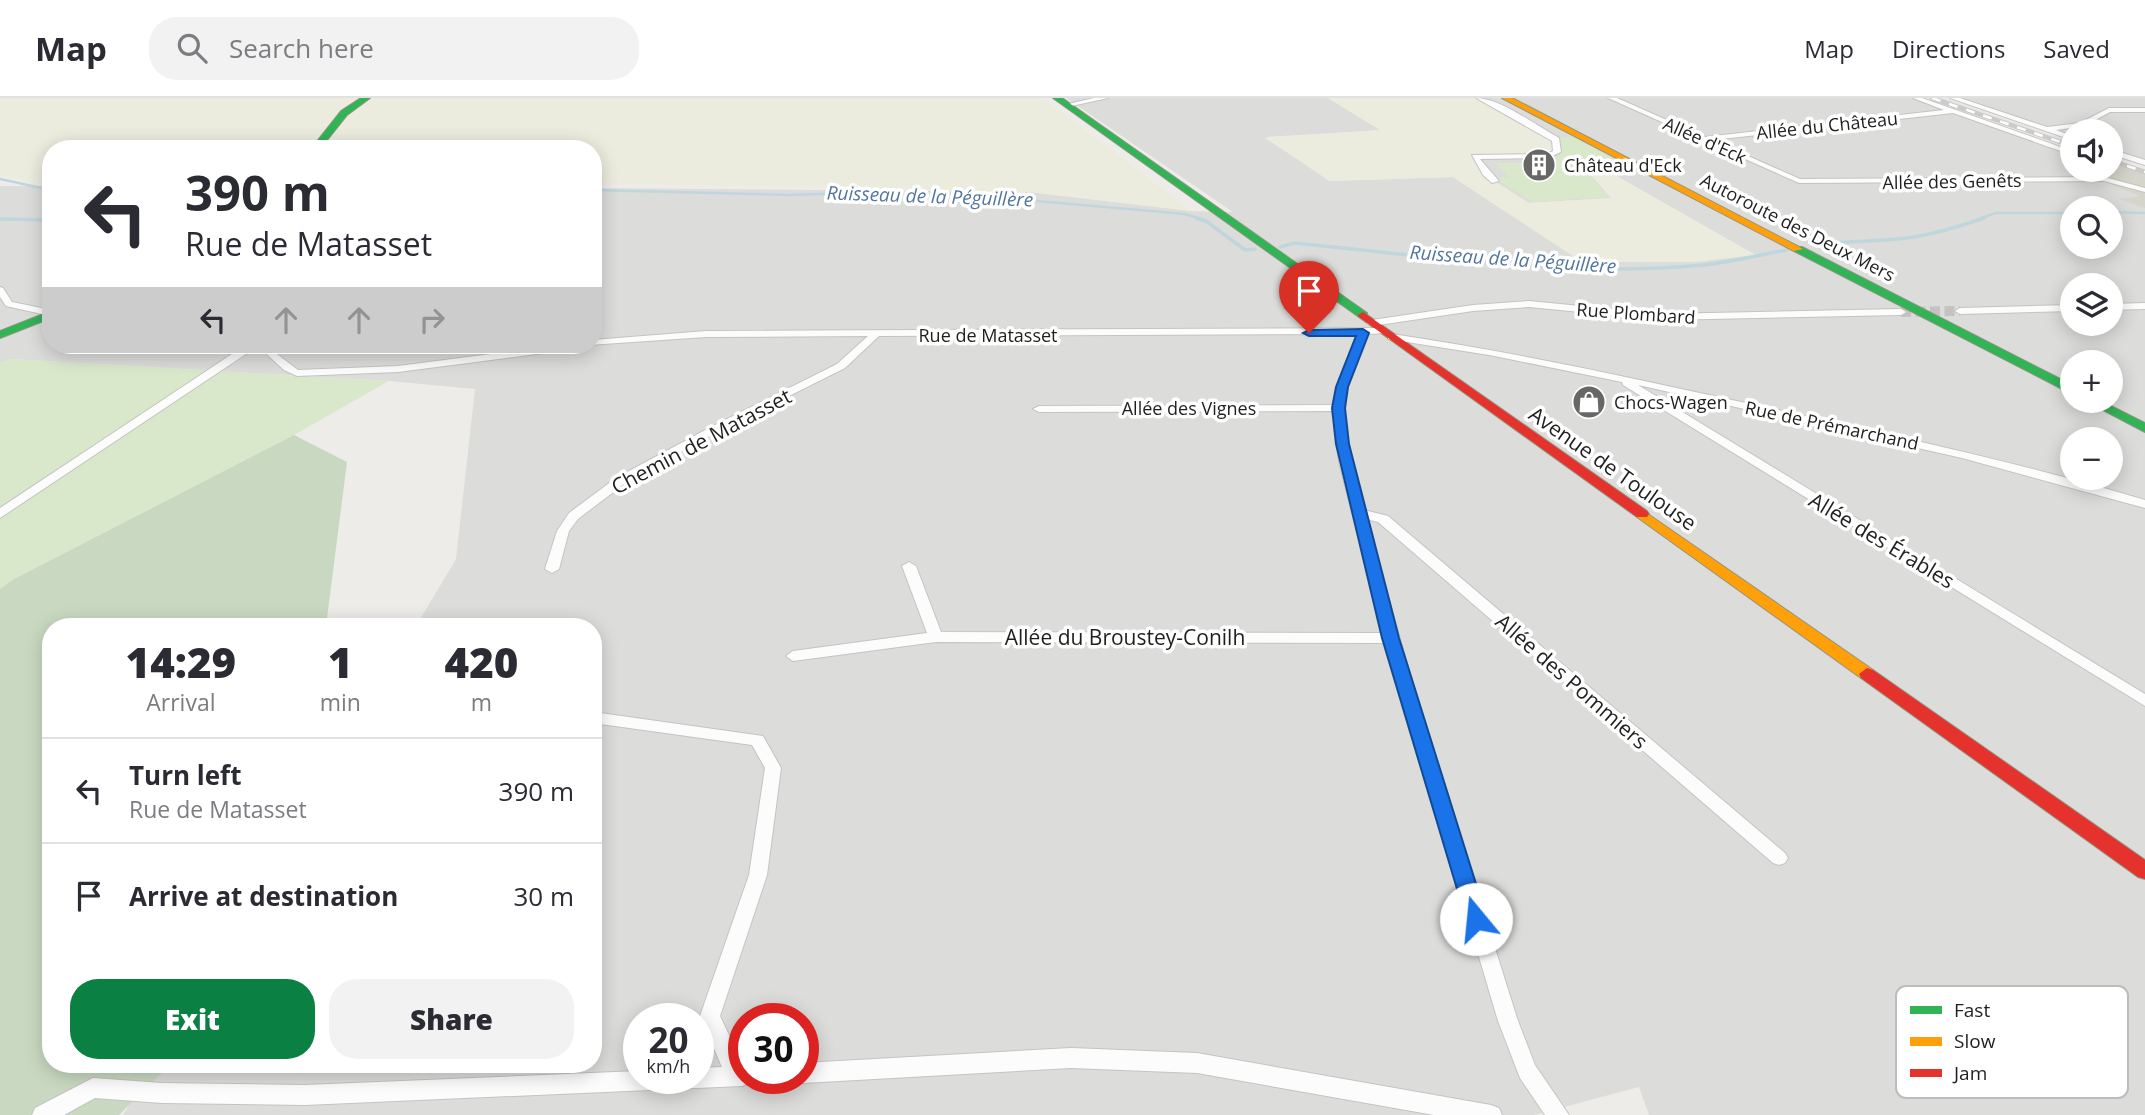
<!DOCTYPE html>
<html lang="en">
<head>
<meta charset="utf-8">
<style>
  :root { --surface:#fff; --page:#f2f2f3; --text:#2b2b33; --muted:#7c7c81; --line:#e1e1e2; --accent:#0b8043 }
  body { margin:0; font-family:"Open Sans",sans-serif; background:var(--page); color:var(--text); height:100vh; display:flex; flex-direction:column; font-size:26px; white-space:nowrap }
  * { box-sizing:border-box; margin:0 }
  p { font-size:23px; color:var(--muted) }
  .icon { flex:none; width:38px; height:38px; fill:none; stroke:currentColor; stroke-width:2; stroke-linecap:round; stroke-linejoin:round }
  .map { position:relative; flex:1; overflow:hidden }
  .details { position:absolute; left:42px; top:520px; width:560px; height:455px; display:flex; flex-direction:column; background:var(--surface); border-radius:28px; box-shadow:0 4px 18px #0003 }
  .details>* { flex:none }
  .hud { position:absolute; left:42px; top:42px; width:560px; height:214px; border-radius:28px; box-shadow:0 4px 18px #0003; background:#fff; color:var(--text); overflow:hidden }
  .controls { position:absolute; left:2060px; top:21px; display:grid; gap:14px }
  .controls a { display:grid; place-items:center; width:63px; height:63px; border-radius:50%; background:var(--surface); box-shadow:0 4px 18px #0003; font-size:35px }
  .speed { position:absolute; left:623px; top:905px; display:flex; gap:14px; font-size:35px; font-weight:700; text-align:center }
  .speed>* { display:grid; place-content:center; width:91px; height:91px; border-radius:50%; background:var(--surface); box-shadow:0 4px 18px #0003; line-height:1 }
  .speed small { font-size:18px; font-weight:400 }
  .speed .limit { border:10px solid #d22; background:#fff; color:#111 }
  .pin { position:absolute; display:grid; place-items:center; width:60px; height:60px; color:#fff; margin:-72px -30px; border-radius:50% 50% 50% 0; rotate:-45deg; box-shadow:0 0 7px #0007 }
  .pin .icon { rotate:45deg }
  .me { position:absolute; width:77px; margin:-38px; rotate:343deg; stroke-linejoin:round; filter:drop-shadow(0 0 5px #0008) }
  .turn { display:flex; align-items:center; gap:24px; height:147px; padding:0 28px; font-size:32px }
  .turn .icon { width:91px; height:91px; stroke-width:2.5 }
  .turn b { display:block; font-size:49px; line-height:60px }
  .lanes { display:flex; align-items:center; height:66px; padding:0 28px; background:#0003; justify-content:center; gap:35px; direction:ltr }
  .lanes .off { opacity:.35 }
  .eta { display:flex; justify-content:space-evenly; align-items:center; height:119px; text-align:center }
  .eta b { font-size:42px; font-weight:800; line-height:49px }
  .cta { display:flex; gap:14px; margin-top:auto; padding:14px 28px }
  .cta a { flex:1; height:80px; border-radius:28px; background:var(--accent); color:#fff; font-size:28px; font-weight:800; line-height:80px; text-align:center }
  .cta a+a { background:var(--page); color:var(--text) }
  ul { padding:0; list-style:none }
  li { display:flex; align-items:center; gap:21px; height:105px; padding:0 28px; border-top:2px solid var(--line) }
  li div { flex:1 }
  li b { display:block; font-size:26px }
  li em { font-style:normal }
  header { display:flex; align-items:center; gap:42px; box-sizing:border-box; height:98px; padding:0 35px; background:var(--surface); border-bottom:2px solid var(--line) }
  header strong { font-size:33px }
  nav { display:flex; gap:38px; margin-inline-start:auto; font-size:24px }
  .search { width:490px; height:63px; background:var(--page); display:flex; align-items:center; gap:18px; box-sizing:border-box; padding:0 24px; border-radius:28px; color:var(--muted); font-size:26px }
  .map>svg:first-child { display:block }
  .residential { fill:#dcdcda; fill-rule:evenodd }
  .industrial { fill:#eae2e6 }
  .construction { fill:#d5d5cb }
  .farmland { fill:#ebecdd }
  .grass { fill:#d9e8cb }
  .forest { fill:#c9d9c1 }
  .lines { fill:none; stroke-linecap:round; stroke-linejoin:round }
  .stream-far1 { stroke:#c0d6dd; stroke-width:2.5 }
  .stream { stroke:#c0d6dd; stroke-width:3.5 }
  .street-tunnel { stroke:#c4c3c1; stroke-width:10; stroke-dasharray:10 4.5; stroke-linecap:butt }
  .street-casing { stroke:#c4c4c2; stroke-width:2 }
  .fast-casing { stroke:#939583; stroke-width:2 }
  .slow-casing { stroke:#939583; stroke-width:2 }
  .jam-casing { stroke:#939583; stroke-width:2 }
  .street { fill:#fcfcfc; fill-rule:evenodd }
  .fast { fill:#30b455; fill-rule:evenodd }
  .slow { fill:#ff9f0a; fill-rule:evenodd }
  .jam { fill:#e5322d; fill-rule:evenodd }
  .rail-casing { stroke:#cbcbca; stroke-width:4.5 }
  .rail { stroke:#fff; stroke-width:2.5; stroke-dasharray:9; stroke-linecap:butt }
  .route { fill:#1a73e8; stroke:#114b97; stroke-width:2 }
  .labels { text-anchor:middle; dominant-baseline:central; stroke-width:7; stroke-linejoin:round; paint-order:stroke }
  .far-street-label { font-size:18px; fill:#1f1f1f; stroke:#fff }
  .far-poi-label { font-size:18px; fill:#1f1f1f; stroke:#fff; text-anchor:start }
  .far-water-label { font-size:19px; font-style:italic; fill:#52769f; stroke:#fff }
  .street-label { font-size:21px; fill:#1f1f1f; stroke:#fff }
  .key { fill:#fff; stroke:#bcbcbc; stroke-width:2 }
  .key-label { font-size:19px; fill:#1f1f1f }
</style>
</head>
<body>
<header>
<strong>Map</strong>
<div class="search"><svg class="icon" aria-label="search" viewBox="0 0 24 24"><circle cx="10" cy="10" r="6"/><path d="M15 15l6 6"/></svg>Search here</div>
<nav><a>Map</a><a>Directions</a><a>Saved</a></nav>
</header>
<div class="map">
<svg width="2145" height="1017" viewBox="0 0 2145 1017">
  <rect width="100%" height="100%" fill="#edece9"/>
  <!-- residential -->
  <path class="residential" d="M1066 0H1328L1381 32 1267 39 1329 83 1453 79 1582 164H1696L1754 156 1599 68 1583 69 1612 100 1529 105 1486 78 1472 61 1517 19 1476 0H1912L2072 57V61L2061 63 2072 67V72H2084L2104 79V84L2145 99V1017H1649L1639 989 1534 1017H123L154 966H593V528H416L456 461 475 291 389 283 12 261 0 265V88H51V247H593V90L1029 94 1191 113 1233 114ZM2072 110H2110V149H2072ZM2072 187H2110V226H2072ZM2072 264H2110V303H2072ZM2072 341H2110V380H2072ZM639 920H698V980H639ZM744 920H803V980H744Z
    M1959 0H2145V63L2111 51 2110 33H2072V38Z"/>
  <!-- industrial -->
  <path class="industrial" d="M1926 0H1943L2072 44V50Z"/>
  <!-- construction -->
  <path class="construction" d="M2111 63 2138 72H2145V110L2119 101 2140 98 2102 83 2103 78 2085 72H2110Z"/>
  <!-- farmland -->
  <path class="farmland" d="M0 0H1043L1191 113 1029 94 593 85V51H51V88L0 77Z
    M1328 0H1476L1517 19 1552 43 1554 53 1552 56 1472 60 1486 78 1529 105 1611 100 1583 68H1599L1755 157 1696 164H1582L1453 79 1330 83 1265 40 1380 32Z"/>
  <!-- grass -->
  <path class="grass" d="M1573 39 1622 65 1582 68 1609 99 1532 104 1494 80 1509 79 1495 65H1530L1536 73H1551L1543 63 1547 62 1546 59 1560 57 1558 40Z
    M12 261 389 283 294 337 14 481 0 491V265Z"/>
  <!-- forest -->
  <path class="forest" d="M294 337 347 364 326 528H51V966H171L119 1017H0V491L14 481Z"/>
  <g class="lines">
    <!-- stream-far1 -->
    <path class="stream-far1" d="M0 81 51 92
      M593 92 791 97 871 94 904 97 934 94 1185 116 1201 121
      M2110 114 2145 115
      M0 121H14
      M1979 121 1996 115H2072"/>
    <!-- stream -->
    <path class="stream" d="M1196 120 1206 123 1245 152 1255 151
      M0 121 51 122
      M1820 147C1851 142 1883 144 1914 139 1938 135 1961 128 1984 120
      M1280 149 1294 145C1429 158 1567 180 1703 167 1731 164 1759 157 1787 152"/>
    <!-- street-tunnel -->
    <path class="street-tunnel" d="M1901 214 1960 213"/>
    <defs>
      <path id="street" d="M1094 0H1108L1067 9 1064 7Z
        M1476 0C1500 0 1537 28 1559 40L1561 54 1548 60 1480 61 1499 83 1492 85 1483 77 1472 57 1547 56 1553 53 1552 43Z
        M1608 0H1617L1705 39 1944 12 1913 0H1922L2072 53V57L1953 15 1712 42 1800 81 2104 79 2145 90V94L2104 83 1799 85Z
        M1950 0H1960L2047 29 2080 25 2109 10H2145V14H2110L2084 28 2056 32 2072 38V42Z
        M2110 51 2145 62V67L2110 56Z
        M0 189 3 190 12 204 51 212V218L6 208 0 199Z
        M1529 203 1663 216 1901 211 1906 214 1901 217 1663 222 1529 209 1473 213 1372 228 1367 225 1372 222 1473 207Z
        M2145 205V211L2110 212V206Z
        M2072 207V213L1960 216 1955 213 1960 210Z
        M1382 230 1386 231V235L1368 236C1359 256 1349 277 1345 298 1338 336 1354 377 1364 412L1388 418 1785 755 1788 760 1785 765 1779 767 1773 765 1378 424 1366 421 1426 632 1518 923 1535 967 1569 1017H1545L1520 980 1498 923 1386 545 936 544 793 563 786 558 793 553 927 535 902 468 909 464 916 468 941 534 1383 535 1339 364 1333 313 1039 314 1033 311 1039 308 1333 307 1339 281 1358 236 879 238 845 270 717 334 624 386 578 421 569 433 559 471 552 475 545 471 557 433 569 415 616 380 709 330 837 266 868 238 706 239 589 247H593V242L706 233Z
        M1392 236C1522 255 1650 284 1778 312 1901 339 2024 366 2145 402V410L1962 360 1638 287 2145 596V608L1623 287 1622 284 1489 257 1388 241V237Z
        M251 247H268L272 250 281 247H294L277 256 298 272 398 268 560 247H587L582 250 398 274 297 278 284 272 260 250 246 256 0 420V410L238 252Z
        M593 614 763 638 781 670 767 777 720 918 744 969V980H752L749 985 742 988 305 1007 162 1005 95 1000 64 1017H32L35 1010 93 980 162 985 305 987 639 973V980H698V970L722 969 700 918 749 777 765 670 752 647 593 625Z
        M1071 950 1197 955 1491 1007 1499 1010 1502 1017H1434L1197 975 1071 970 803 985 795 980H803V965Z"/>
      <path id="fast" d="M361 0H370L347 17 320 51H311L341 13Z
        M1053 0H1062L1367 215V219H1359Z
        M1794 149H1802L2072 287V296L1794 153Z
        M51 213V220L0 240V233Z
        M2086 303H2101L2145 325V334Z"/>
      <path id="slow" d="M1502 0H1512L1803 151 1794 153Z
        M1642 412 1873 572 1875 576 1873 580H1861L1637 419 1635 416 1637 413Z"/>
      <path id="jam" d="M1363 214 1647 413 1649 416 1647 419H1637L1359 219 1358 217Z
        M1867 570 1873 572 2145 762V781L2138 779 1861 580 1859 576Z"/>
    </defs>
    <!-- street casing -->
    <use href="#street" class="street-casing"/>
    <!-- fast casing -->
    <use href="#fast" class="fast-casing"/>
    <!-- slow casing -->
    <use href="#slow" class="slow-casing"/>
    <!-- jam casing -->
    <use href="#jam" class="jam-casing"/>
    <!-- street -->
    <use href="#street" class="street"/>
    <!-- fast -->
    <use href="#fast" class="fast"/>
    <!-- slow -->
    <use href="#slow" class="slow"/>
    <!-- jam -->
    <use href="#jam" class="jam"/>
    <defs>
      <path id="rail" d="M1932 0 2072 48
        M2110 62 2145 74"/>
    </defs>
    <!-- rail casing -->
    <use href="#rail" class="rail-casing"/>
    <!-- rail -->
    <use href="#rail" class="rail"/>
  </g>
  <!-- route -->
  <path class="route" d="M1363 231 1369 235 1348 289 1345 310 1349 346 1399 540 1487 821 1484 827 1476 830 1469 827 1466 821 1382 540 1336 346 1332 310 1336 289 1356 238H1309L1303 235 1309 232Z"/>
  <!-- icons -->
  <defs>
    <symbol id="building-disc" viewBox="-11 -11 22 22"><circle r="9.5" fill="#676766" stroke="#fff"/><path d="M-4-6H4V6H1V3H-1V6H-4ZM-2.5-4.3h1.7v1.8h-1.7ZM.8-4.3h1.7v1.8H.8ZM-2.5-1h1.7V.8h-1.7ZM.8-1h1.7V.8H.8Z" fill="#fff"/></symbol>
    <symbol id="shop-disc" viewBox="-11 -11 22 22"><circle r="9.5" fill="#676766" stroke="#fff"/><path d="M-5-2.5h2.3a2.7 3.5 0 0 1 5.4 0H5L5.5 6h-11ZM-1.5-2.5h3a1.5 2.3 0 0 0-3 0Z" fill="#fff"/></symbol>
  </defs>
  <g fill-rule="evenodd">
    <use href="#building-disc" x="1520" y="48" width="38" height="38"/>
    <use href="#shop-disc" x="1570" y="285" width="38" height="38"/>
  </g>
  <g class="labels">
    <!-- far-street labels -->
    <g class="far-street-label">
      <text transform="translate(1827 27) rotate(-6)">Allée du Château</text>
      <text transform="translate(1705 42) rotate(24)">Allée d'Eck</text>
      <text transform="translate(1952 83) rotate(-1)">Allée des Genêts</text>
      <text transform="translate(1798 129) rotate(27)">Autoroute des Deux Mers</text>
      <text transform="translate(1636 215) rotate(4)">Rue Plombard</text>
      <text x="988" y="237">Rue de Matasset</text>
      <text x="1189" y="310">Allée des Vignes</text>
      <text transform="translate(1832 327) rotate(12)">Rue de Prémarchand</text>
    </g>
    <!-- far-poi labels -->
    <g class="far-poi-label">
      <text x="1564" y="67">Château d'Eck</text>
      <text x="1614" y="304">Chocs-Wagen</text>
    </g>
    <!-- far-water labels -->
    <g class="far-water-label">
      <text transform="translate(930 98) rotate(2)">Ruisseau de la Péguillère</text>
      <text transform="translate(1513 161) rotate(4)">Ruisseau de la Péguillère</text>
    </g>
    <!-- street labels -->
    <g class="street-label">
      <text transform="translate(701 343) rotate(-28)">Chemin de Matasset</text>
      <text transform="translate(1613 370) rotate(35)">Avenue de Toulouse</text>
      <text transform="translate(1882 442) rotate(31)">Allée des Érables</text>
      <text x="1125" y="539">Allée du Broustey-Conilh</text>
      <text transform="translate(1572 583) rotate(41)">Allée des Pommiers</text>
    </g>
  </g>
  <!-- legend -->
  <rect x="1896" y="888" width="232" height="112" rx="10" class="key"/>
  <rect x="1910" y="908" width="32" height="8" fill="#30b455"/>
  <rect x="1910" y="939" width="32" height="9" fill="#ff9f0a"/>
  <rect x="1910" y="971" width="32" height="8" fill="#e5322d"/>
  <g class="key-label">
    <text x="1954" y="919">Fast</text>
    <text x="1954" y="950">Slow</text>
    <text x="1954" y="982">Jam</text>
  </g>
</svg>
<div class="controls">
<a><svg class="icon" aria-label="sound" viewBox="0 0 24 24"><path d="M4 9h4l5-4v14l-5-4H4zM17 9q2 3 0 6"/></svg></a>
<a><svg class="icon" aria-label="search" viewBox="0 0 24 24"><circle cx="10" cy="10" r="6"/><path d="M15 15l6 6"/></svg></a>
<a><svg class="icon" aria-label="layers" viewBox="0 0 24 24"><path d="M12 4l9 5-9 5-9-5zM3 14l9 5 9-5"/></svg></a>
<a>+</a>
<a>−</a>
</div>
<div class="speed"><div>20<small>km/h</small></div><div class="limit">30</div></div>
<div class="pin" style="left:1309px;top:235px;background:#d93025"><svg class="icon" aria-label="arrive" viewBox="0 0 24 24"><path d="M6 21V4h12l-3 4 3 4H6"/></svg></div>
<svg class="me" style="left:1476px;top:821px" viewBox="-20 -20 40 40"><circle r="19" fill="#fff"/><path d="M0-13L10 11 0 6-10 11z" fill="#1a73e8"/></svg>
<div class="hud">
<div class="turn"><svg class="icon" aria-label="left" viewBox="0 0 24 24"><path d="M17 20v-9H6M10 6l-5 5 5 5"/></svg><div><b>390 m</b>Rue de Matasset</div></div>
<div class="lanes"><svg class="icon" aria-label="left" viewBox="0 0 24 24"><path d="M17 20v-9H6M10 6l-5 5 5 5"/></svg><svg class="icon off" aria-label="ahead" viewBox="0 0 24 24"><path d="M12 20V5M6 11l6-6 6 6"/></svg><svg class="icon off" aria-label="ahead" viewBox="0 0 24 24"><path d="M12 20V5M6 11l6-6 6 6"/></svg><svg class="icon off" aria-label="right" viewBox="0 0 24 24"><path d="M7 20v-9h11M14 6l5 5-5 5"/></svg></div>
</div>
<section class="details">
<div class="eta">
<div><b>14:29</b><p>Arrival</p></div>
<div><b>1</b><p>min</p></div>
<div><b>420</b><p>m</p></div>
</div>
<ul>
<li><svg class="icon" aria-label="left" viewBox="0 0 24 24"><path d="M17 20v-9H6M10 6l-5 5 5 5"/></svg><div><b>Turn left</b><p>Rue de Matasset</p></div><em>390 m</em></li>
<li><svg class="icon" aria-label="arrive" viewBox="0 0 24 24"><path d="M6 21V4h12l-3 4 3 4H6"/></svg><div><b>Arrive at destination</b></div><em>30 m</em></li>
</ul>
<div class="cta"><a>Exit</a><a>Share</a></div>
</section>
</div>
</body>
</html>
